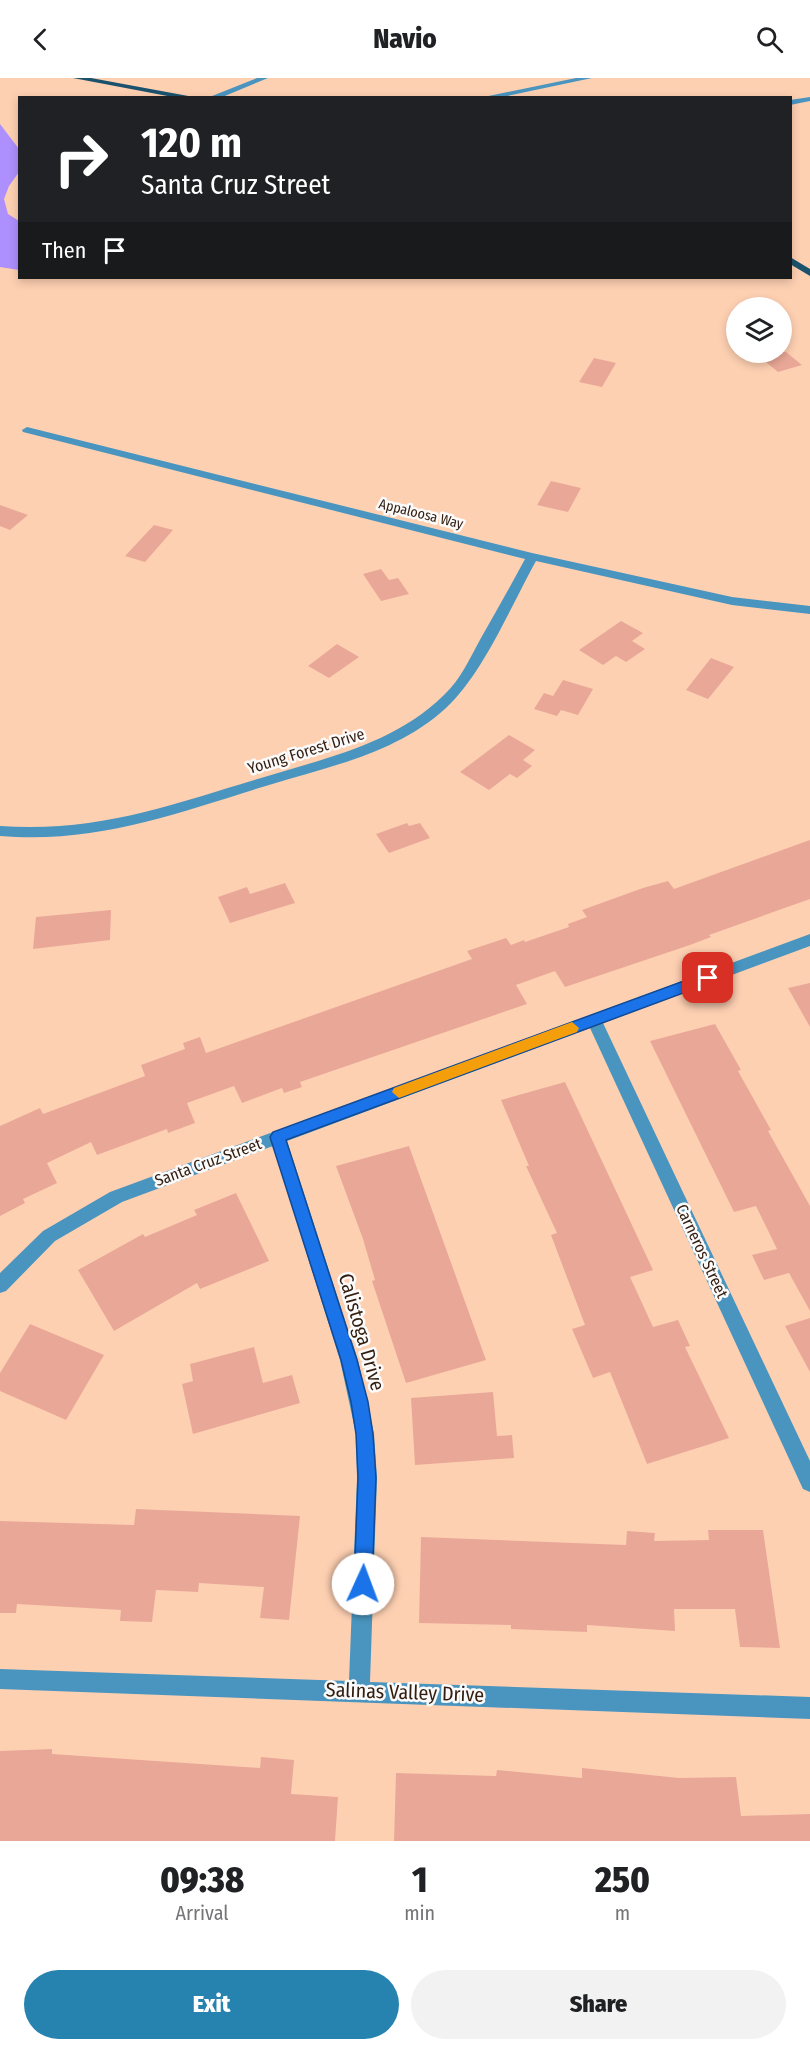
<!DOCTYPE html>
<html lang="en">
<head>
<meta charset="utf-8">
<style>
  :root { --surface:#fff; --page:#f2f2f2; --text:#202124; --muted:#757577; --accent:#2682af }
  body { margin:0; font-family:"Fira Sans Condensed",sans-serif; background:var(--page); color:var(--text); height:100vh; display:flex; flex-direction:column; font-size:22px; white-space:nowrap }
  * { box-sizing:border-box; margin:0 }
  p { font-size:20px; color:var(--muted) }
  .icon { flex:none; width:33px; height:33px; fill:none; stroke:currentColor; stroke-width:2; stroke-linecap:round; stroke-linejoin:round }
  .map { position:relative; height:1763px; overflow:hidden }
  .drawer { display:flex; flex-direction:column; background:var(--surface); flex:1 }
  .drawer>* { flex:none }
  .top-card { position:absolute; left:18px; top:18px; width:774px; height:183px; border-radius:0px; box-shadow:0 3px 9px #0003; background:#202124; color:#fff; overflow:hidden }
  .buttons { position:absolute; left:726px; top:219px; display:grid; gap:12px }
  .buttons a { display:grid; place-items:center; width:66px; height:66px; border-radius:50%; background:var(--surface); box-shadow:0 3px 9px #0003; font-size:30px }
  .pin { position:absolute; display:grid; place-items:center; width:51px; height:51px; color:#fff; margin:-26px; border-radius:12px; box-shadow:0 3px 9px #0006 }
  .me { position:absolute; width:66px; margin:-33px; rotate:2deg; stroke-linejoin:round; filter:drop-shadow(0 0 4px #0008) }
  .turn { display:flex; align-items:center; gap:21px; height:126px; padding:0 24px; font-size:27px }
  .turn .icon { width:78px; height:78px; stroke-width:2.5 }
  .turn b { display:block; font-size:42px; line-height:51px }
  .then { display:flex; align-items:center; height:57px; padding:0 24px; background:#0003; gap:12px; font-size:22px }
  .eta { display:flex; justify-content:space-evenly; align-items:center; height:102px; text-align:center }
  .eta b { font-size:36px; font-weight:800; line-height:42px }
  .primary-button { display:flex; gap:12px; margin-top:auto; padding:12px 24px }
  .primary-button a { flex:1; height:69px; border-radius:36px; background:var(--accent); color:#fff; font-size:24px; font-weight:800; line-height:69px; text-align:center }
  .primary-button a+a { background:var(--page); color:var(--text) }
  header { display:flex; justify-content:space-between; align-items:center; height:78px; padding:0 24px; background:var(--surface); font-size:27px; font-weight:800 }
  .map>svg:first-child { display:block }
  .water { fill:#ae8ffe }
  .building { fill:#e9a897 }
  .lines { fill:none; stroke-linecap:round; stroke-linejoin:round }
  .minor { fill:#4995bf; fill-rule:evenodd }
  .major { fill:#1a526e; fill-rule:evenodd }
  .route { fill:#1a73e8; stroke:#114b97; stroke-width:1.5 }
  .slow { fill:#f59e0b }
  .labels { text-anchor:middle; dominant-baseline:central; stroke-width:5; stroke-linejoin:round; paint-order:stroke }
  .far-street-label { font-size:14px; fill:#321d0f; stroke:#fbfbfb }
  .street-label { font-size:16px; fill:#321d0f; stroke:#fbfbfb }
  .near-street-label { font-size:20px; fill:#321d0f; stroke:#fbfbfb }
</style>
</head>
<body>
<header><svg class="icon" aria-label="back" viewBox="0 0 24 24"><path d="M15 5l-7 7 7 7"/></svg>Navio<svg class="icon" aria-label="search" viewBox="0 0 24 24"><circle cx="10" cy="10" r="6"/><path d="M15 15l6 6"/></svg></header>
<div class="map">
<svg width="810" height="1763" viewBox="0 0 810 1763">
  <rect width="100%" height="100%" fill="#fed0b2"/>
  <!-- water -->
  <path class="water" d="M0 46 19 71V94L9 108 4 121 8 136 19 143V192L0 189Z"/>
  <!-- building -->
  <path class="building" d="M754 274H786L802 287 778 294Z
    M594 280 616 285 602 309 579 304Z
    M551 403 581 410 568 434 537 427Z
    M0 427 28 437 10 452 0 448Z
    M154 447 173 452 145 484 125 478Z
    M381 491 389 502 398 500 409 516 381 523 363 496Z
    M621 543 643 555 632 563 645 571 626 584 616 578 603 587 579 572Z
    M337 566 359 579 329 600 308 588Z
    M711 580 734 589 708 621 686 612Z
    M563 602 593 611 578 637 561 632 557 638 534 631 544 615 553 618Z
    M509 657 535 672 523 682 532 688 517 700 510 696 489 712 460 694Z
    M407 745 409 748 420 745 430 760 389 775 376 756Z
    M810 762V821L709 857 711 859 690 867 565 909 555 893 516 907 527 926 300 1004 302 1009 284 1015 282 1010 242 1025 234 1008 187 1025 195 1045 168 1055 167 1051 97 1077 91 1064 47 1085 57 1105 23 1121 25 1125 0 1138V1048L40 1030 43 1036 145 998 141 987 185 971 183 965 200 959 206 975 472 881 467 873 506 860 511 867 524 862 525 864 569 849 568 846 587 839 582 832 643 810 668 803 674 811Z
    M285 805 295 825 230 845 218 819 247 809 250 816Z
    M111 832 110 862 33 871 36 839Z
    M810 905V949L788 910Z
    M715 946 741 992 738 993 771 1052 768 1053 810 1128V1233L789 1195 764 1202 752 1177 777 1171 756 1128 734 1134 650 963Z
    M565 1004 653 1192 630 1199 653 1249 678 1242 690 1268 685 1269 729 1360 647 1386 610 1294 593 1300 572 1251 585 1247 551 1157 557 1155 526 1088H529L501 1022Z
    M409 1068 486 1282 406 1305 372 1203 375 1202 363 1161 336 1088Z
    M236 1115 269 1183 200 1211 197 1205 114 1253 78 1192 143 1156 145 1159 197 1137 194 1132Z
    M810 1240V1294L785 1248Z
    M30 1246 104 1277 66 1342 0 1313V1295Z
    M254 1269 263 1305 292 1297 300 1325 193 1356 182 1306 193 1303 190 1286Z
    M493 1314 497 1358 512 1357 514 1380 415 1387 411 1320Z
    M136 1431 300 1438 289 1542 260 1540 264 1509 199 1505 198 1514 156 1512 152 1544 120 1543 121 1532 17 1526 16 1535H0V1443L134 1447Z
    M708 1452H763L780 1570 740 1569 735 1531H674L675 1553 587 1547V1554L511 1551V1547L419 1545 421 1459 626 1467 627 1453 655 1455 654 1463 709 1462Z
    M52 1671V1676L260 1690 261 1679 294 1682 291 1716 338 1719 335 1763H0V1673Z
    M582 1690 679 1700 736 1699 741 1738 810 1736V1763H394L396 1695 496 1698 497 1692 582 1700Z"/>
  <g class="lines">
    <!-- minor -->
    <path class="minor" d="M257 0H268L220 20H207Z
      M576 0H592L498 20H479Z
      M810 19V23L790 27V22Z
      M27 349 532 475 732 519 810 528V536L732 527 536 483C511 528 483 596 446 630 397 675 331 688 269 707 177 735 99 766 0 758V748C97 755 170 727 261 700 326 680 394 666 444 617 461 601 470 580 481 560 496 534 511 507 525 481L23 354 22 352Z
      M810 856V868L603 945 810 1383V1414L803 1411 590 950 287 1063 358 1282 374 1356 377 1400 370 1604 810 1619V1641L0 1611V1591L349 1603 357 1400 356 1356 340 1282 273 1068 122 1124 55 1163 6 1213 0 1215V1195L43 1153 110 1114Z"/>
    <!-- major -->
    <path class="major" d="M73 0H91L199 20H178Z
      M790 179 810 191V198L790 186Z"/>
  </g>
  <!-- route -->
  <path class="route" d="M708 894 715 900 713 904 286 1062 357 1282 368 1324 373 1356 376 1400 372 1506 369 1513 363 1515 356 1513 354 1506 358 1400 356 1356 351 1324 341 1282 270 1059 273 1054Z"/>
  <!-- slow -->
  <path class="slow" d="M572 944 579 950 577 954 399 1020 392 1014 394 1010Z"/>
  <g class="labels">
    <!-- far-street labels -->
    <g class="far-street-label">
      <text transform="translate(421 436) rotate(14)">Appaloosa Way</text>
    </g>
    <!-- street labels -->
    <g class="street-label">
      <text transform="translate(306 673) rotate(-17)">Young Forest Drive</text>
      <text transform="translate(208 1084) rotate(-20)">Santa Cruz Street</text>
      <text transform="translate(702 1173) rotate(65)">Carneros Street</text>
    </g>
    <!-- near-street labels -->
    <g class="near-street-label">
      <text transform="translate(362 1254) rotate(74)">Calistoga Drive</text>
      <text transform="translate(405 1614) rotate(2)">Salinas Valley Drive</text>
    </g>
  </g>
</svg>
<div class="buttons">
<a><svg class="icon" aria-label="layers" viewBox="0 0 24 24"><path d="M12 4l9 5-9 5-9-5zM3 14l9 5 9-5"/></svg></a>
</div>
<div class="pin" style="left:708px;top:900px;background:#d93025"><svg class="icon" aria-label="arrive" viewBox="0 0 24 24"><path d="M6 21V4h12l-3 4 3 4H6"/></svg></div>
<svg class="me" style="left:363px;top:1506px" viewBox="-20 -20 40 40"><circle r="19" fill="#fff"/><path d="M0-13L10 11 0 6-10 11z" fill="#1a73e8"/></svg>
<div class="top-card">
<div class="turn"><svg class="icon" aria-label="right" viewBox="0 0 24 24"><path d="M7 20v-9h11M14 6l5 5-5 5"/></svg><div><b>120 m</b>Santa Cruz Street</div></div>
<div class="then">Then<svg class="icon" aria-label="arrive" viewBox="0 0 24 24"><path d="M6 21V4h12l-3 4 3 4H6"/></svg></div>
</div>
</div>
<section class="drawer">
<div class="eta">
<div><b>09:38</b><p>Arrival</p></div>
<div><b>1</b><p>min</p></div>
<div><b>250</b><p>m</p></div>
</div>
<div class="primary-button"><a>Exit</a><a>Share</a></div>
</section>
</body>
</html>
